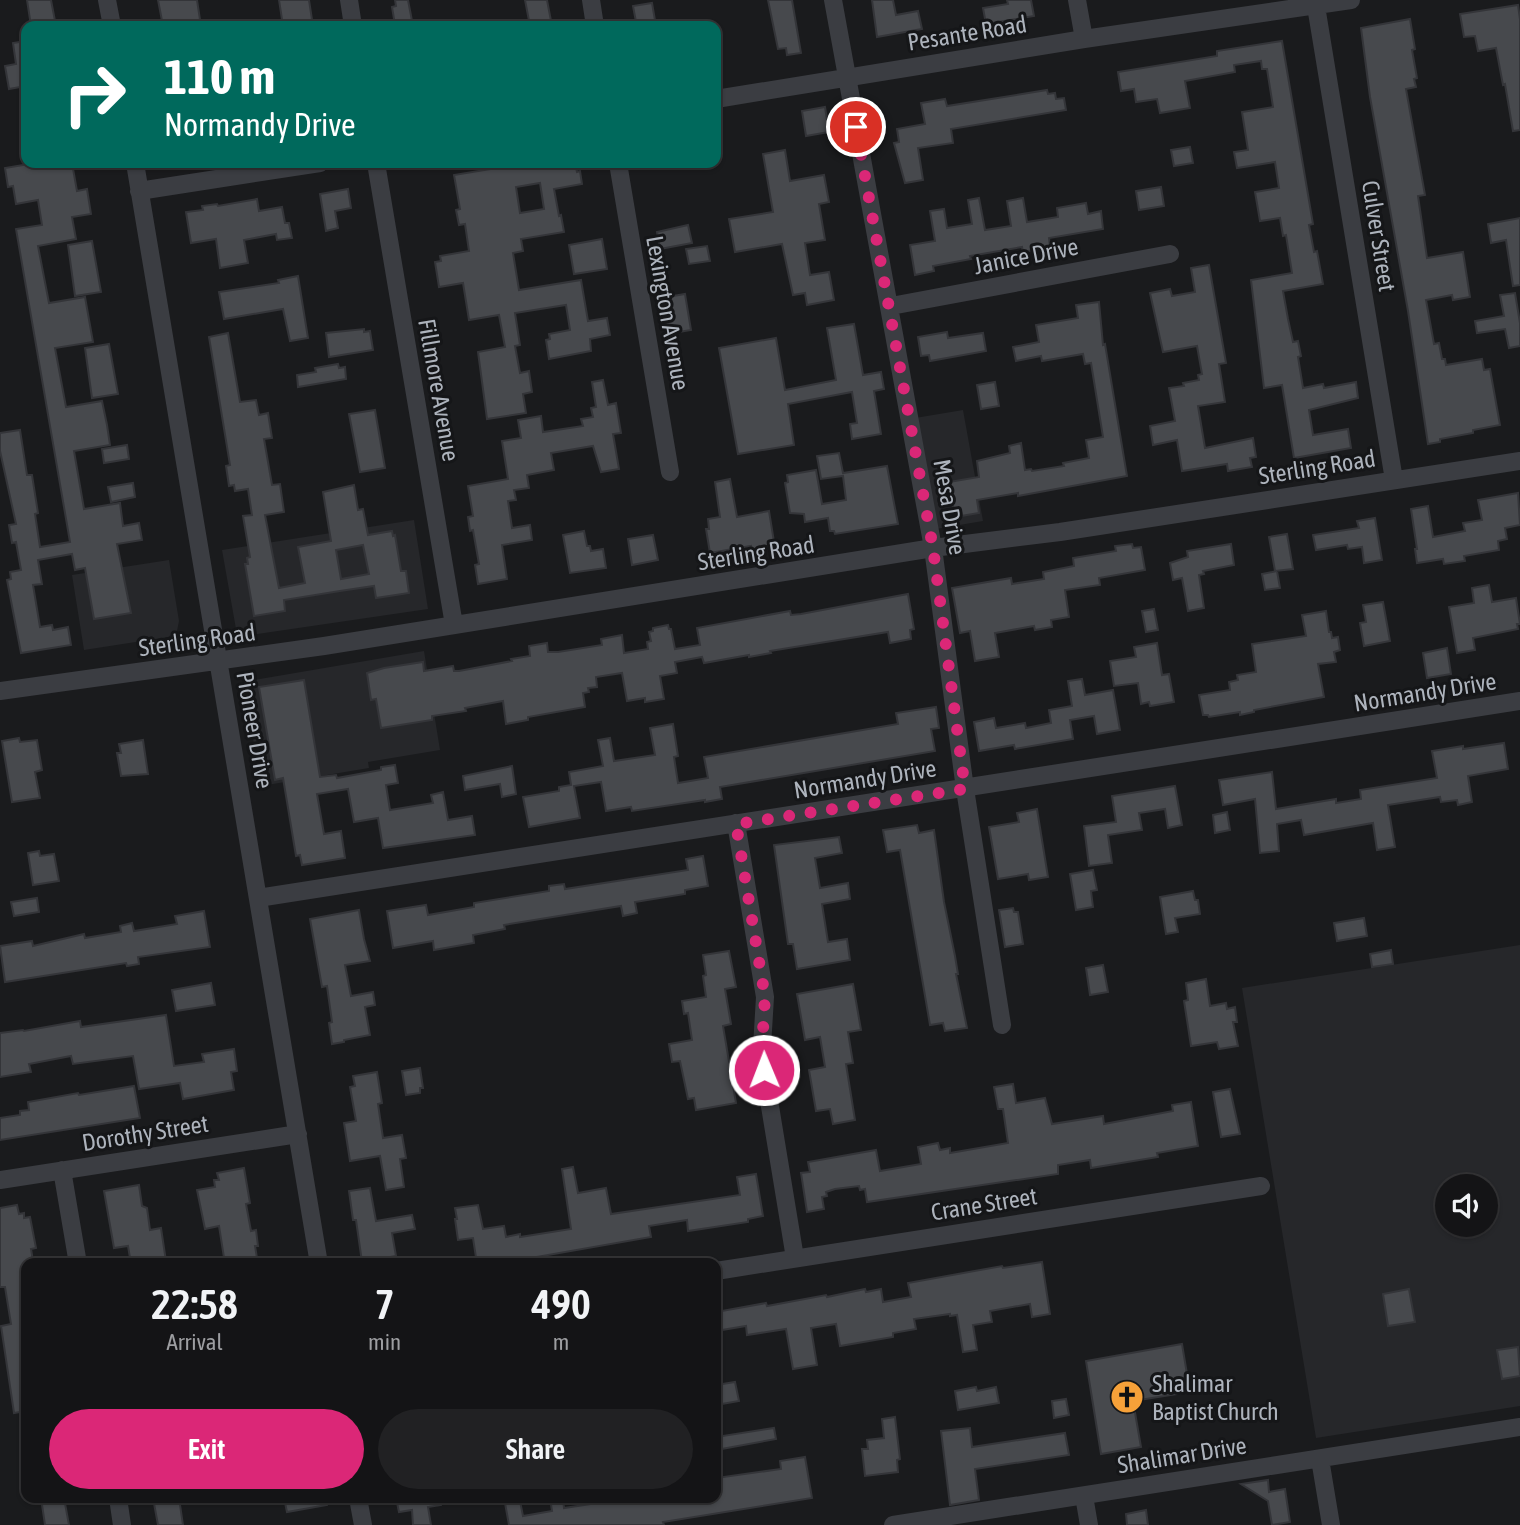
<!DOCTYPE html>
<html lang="en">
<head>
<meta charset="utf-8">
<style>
  :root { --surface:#141416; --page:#212123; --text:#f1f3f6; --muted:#9d9ea1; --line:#333335; --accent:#db2777 }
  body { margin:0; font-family:"Asap Condensed",sans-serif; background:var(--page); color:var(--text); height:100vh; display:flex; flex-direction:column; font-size:26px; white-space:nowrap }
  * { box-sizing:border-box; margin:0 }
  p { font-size:23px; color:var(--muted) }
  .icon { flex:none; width:38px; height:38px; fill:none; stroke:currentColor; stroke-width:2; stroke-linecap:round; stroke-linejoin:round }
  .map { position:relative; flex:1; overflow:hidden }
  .side { position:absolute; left:21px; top:1258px; width:700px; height:245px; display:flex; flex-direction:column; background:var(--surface); border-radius:14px; box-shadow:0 2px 5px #0004,0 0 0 2px var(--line) }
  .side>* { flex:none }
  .banner { position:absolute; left:21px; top:21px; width:700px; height:147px; border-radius:14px; box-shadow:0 2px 5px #0004,0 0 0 2px var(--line); background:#00695c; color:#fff; overflow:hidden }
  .buttons { position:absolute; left:1435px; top:1174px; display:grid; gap:14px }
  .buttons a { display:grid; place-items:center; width:63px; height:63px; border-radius:50%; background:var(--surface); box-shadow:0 2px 5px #0004,0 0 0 2px var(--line); font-size:35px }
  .pin { position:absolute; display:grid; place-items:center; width:60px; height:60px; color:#fff; margin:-30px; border:4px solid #fff; border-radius:50%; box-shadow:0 2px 7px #0007 }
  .me { position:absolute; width:77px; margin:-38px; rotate:359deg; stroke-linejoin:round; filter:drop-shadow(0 0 5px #0008) }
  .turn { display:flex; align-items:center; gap:24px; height:147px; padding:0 28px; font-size:32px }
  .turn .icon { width:91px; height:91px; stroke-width:2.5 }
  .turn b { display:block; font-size:49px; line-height:60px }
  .eta { display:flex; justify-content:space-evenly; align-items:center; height:119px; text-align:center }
  .eta b { font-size:42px; font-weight:600; line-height:49px }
  .action { display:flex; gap:14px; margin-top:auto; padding:14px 28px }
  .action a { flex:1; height:80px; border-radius:42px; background:var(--accent); color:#fff; font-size:28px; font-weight:600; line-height:80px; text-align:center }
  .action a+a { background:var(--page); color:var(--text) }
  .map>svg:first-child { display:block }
  .built { fill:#26272a; fill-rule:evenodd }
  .building { fill:#47494d; stroke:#343539; stroke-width:2; fill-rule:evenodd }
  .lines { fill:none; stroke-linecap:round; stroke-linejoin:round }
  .minor { stroke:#3b3d42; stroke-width:18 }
  .route { stroke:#db2777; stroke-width:12; stroke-dasharray:0 21.6 }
  .labels { text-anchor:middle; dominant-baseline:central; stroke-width:6; stroke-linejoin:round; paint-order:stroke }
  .street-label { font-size:24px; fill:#adb3bc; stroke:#151618 }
  .poi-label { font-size:24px; fill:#adb3bc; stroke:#151618; text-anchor:start }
</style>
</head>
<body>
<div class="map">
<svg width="1520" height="1525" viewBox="0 0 1520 1525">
  <rect width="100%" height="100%" fill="#1a1b1d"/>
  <!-- built -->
  <path class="built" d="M963 410 983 521 924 531 903 420Z
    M414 520 428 609 250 635H245L236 629 222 550Z
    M169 560 179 621 177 631 168 637 84 650 72 575Z
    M424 651 440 750 368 762 369 768 261 786 245 691 248 681Z
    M1520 945V1406L1316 1438 1242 988ZM1447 1186H1486V1225H1447Z"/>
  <!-- building -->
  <path class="building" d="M27 0H51L56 26H31Z
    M158 0H197L201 26H163Z
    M279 0H309L313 26H283Z
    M395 0H408L413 26 395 25 392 7 396 6Z
    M525 0H547L552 26H530Z
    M768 0H792L801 53 787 55 786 48 778 49Z
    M872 0H893L896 15 918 11 922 29 877 37Z
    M1007 0H1031L1034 16 986 24 983 8 1008 4Z
    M652 3 656 26H640L639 21 636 22 633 6Z
    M1518 5 1520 19V130L1513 131 1505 84 1503 85 1496 48 1478 51 1475 36 1464 37 1460 14Z
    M1410 19 1415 49 1412 50 1417 78 1414 79 1416 87 1406 89 1425 195 1418 196 1427 258 1463 252 1470 297 1453 300 1452 295 1426 300 1434 344 1439 343 1442 359H1445L1446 365 1482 359 1484 370 1490 369 1500 425 1473 430V433L1440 439V442L1428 444 1408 311 1370 97 1361 28Z
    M26 41V86L9 89 5 66 16 64 13 43Z
    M1282 41 1313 224 1309 225 1314 252 1317 251 1323 284 1283 291 1288 319 1293 342 1298 341 1301 356 1298 357 1303 388 1323 384 1324 388 1356 382 1358 398 1309 410 1313 435 1348 429 1351 448 1294 458 1282 385 1264 388 1251 280 1292 273 1286 235 1283 236 1280 218 1260 221 1255 192 1279 188 1275 162 1237 168 1234 152 1248 150 1242 112 1273 107 1267 69H1262L1261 61 1234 65 1235 72 1185 81 1190 108 1160 113 1157 99 1136 102 1134 89 1121 91 1118 72 1217 56V51Z
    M1047 90 1048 94 1055 93 1056 99 1064 98 1066 110 951 129 953 143 918 148 923 180 905 183 894 143 899 142 897 129 925 124 921 103 945 99 947 106Z
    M825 107 829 132 806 136 802 111Z
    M1190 147 1193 163 1174 166 1171 150Z
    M785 150 790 181 824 175 829 202 819 204 825 240 805 243 810 275 829 272 834 300 807 305 805 293 793 295 782 244 735 252 729 219 773 212 763 154Z
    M35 163H72L77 191 87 189 91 214 72 217 76 239 38 246 49 303 85 297 93 342 55 348 66 407 102 401 107 425 110 445 74 451 84 509 120 503 123 526 139 523 142 540 117 544 131 613 94 619 85 568 75 570 72 554 38 560 42 584 33 585 40 627 52 625 53 630 68 627 71 645 21 653 7 580 11 579 10 572 21 570 16 542 12 543 9 525 16 524 0 451V433L20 430 27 475H32L38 513 35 514 40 547 70 542 16 229 42 225 38 200 16 204 13 186 8 187 5 168Z
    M515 163H575L577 172 580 171 582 184 554 189 559 216 561 215 564 232 521 239 523 251 513 253 519 290 581 280 588 321 607 318 610 335 590 339 591 351 549 359 546 340 550 339 549 334 570 330 566 305 515 313 520 345 515 346 520 373 529 371 532 392 523 394 526 413 487 419 478 352 505 347 499 315 469 320 463 283 439 287 435 262 441 261 440 256 469 251 465 224 459 225 456 210 460 209 454 175 515 165ZM540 183 544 209 520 213 516 187Z
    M1161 187 1164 206 1139 210 1136 191Z
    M348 189 351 208 335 211 338 228 326 231 320 194Z
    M979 198 985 230 1011 226 1007 201 1023 198 1027 222 1058 217 1057 208 1086 203 1088 214 1101 211 1103 229 1049 238 1050 247 1023 252 1022 247 970 256 971 259 933 266 934 271 915 275 910 245 935 241 930 211 944 209 947 228 972 224 968 200Z
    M257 199 259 211 282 207 285 223H289L292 238 277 240 276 234 244 240 248 263 220 268 216 239 191 243 186 212 203 210 202 206 217 204 218 206Z
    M1520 218V285L1513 286 1506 240 1491 243 1488 224Z
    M688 225 692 243 660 249 657 232Z
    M602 239 607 269 574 274 569 245Z
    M92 241 101 292 75 296 68 245Z
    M707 246 710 261 689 264 686 249Z
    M1209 265 1226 363 1219 364 1225 402 1198 406 1205 448 1253 438 1256 457 1250 458 1252 467 1228 471 1227 464 1182 471 1177 440 1153 445 1150 426 1175 421 1169 388 1184 386 1183 383 1199 380 1198 375 1202 374 1197 346 1163 352 1150 293 1170 289 1172 296 1195 292 1191 268Z
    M298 276 308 338 290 341 283 309 224 319 219 292 279 283 278 280Z
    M1515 293 1520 323V346L1509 348 1505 329 1477 333 1475 321 1504 316 1500 295Z
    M685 294 691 330 667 334 661 298Z
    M1099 302 1103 345 1105 344 1127 476 1018 496V493L977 500 979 513 955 517 949 482 979 477 977 461 1010 453 1009 446 1021 443 1025 470 1031 469 1032 471 1064 466 1063 463 1089 458 1086 440 1103 437 1091 363 1085 364 1083 354 1042 361 1041 356 1016 361 1013 347 1039 342 1036 325 1078 318 1076 305Z
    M854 324 863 375 881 372 884 389 874 391 881 434 852 439 850 424 857 423 852 392 788 404 794 445 738 454 719 348 776 338 785 390 836 380 827 328Z
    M364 329V332L370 331 373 350 329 357 326 333Z
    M947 332 948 338 983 333 986 351 930 361 929 355 921 356 918 337Z
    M228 333 240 402 256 400 259 415 268 413 272 438 264 439 272 485 280 484 284 512 265 515 279 588 305 583 298 547 331 541 323 492 354 485 358 510 363 509 368 535 392 531 393 536 395 535 401 571H406L409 593 376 598 374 586 340 591 284 600 285 611 254 616 245 564H248L247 558 250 557 243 516 252 515 248 489 235 491 234 485 229 486 226 466 230 465 209 337ZM363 545 369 574 341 579 336 550Z
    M109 344 118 394 92 398 85 348Z
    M338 364 339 368 345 367 346 379 298 387 297 375 316 372 315 368Z
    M603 380 608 405 616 403 621 433 613 434 619 469 601 472 593 446 551 453 554 470 527 475 529 488 514 490 516 500 508 501 512 528 530 525 532 540 502 545 507 579 478 584 475 565 479 564 473 530 470 531 468 517 473 516 468 486 508 479 502 441 521 438 518 420 541 416 543 432 583 426 581 419 593 417 591 408 596 407 592 382Z
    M995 382 999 406 981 409 977 385Z
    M375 410 385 468 360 472 349 414Z
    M127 445 129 459 104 463 102 449Z
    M839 453 843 473 887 466 898 524 835 534 834 531H830L828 518 805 522 804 514 790 513 785 483 788 482 787 475 816 470 822 504 846 500 843 476 821 479 817 456Z
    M730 479 737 517 769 511 775 548 752 552 751 546 710 553 706 529H709L708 519 720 517 715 482Z
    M133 483 135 497 111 502 108 487Z
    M1518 493 1520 525 1505 528 1507 539 1498 541 1499 550 1464 556 1465 561 1444 564 1443 559 1417 563 1415 549H1417L1411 509 1428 506 1433 537 1465 531 1463 523 1482 520 1478 500Z
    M1375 518 1382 560 1364 563 1362 547 1348 549 1347 545 1316 550 1313 535 1359 528 1357 521Z
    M584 531 587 546H590L591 551 603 549 606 568 570 573 563 535Z
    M1287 534 1293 569 1275 571 1269 537Z
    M653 535 658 560 632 565 628 539Z
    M1132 544 1133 548 1141 547 1145 570 1099 578 1100 585 1065 590 1069 617 1051 620 1052 627 1035 630 1034 626 995 633 999 657 975 661 970 631 960 633 952 588 1011 578 1012 584 1044 579 1043 572 1074 566 1073 558 1116 551 1115 546Z
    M1231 544 1234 565 1203 571 1204 574 1199 575 1204 608 1188 611 1182 578 1173 580 1170 563 1188 557 1187 551Z
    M1277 571 1280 588 1265 590 1262 574Z
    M1489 585 1492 602 1516 598 1520 624H1517L1518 629 1473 638 1475 650 1457 653 1449 607 1474 603 1472 588Z
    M908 594 914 629 910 630 911 639 890 643 888 632 770 651 771 653 749 657V655L704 663 702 657 675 662 677 673 660 676 664 699 645 702V698L627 701 622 673 596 677 597 687 588 688 589 692 583 693 585 707 528 717V720L506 724 503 701 465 708 466 711 432 716V720L381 728 376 699 371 700 367 673 384 668 423 662 424 671 453 666 454 671H459L512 661 511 659 530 656 529 646 547 643 548 652H558L602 645 601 639 622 635 624 653 648 649 647 642 651 641 649 632 653 631V628L668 625 669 629H671L675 649 700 645 697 628 790 611 791 615 801 614Z
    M1383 602 1390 641 1364 646 1360 623 1366 622 1363 605Z
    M1154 609 1158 630 1146 632 1142 611Z
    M1326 611 1329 632H1331L1332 638 1338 637 1340 650 1334 652 1336 662 1318 664 1324 697 1254 710V712L1240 715V712L1209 717 1208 715H1203L1199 695 1230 690 1229 682 1238 680 1237 675 1256 672 1252 644 1306 636 1302 615Z
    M1157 643 1162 675 1169 674 1174 702 1150 706 1149 702 1141 704 1138 683 1114 686 1110 661 1136 657 1134 647Z
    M1447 648 1451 674 1427 678 1423 653Z
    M1082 679 1085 695 1113 690 1120 730 1097 734 1094 716 1070 720 1073 739 1015 749 1014 745 979 751 974 722 994 718 996 728 1025 723 1026 728 1051 723 1049 710 1072 706 1068 681Z
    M304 680 320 777 336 775 337 778 381 770V767L395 765 398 783 386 785 390 810 433 803 431 795 443 792 448 820 472 816 475 835 383 848 378 818 354 822 348 789 317 794 324 834 341 831 345 858 302 865 300 855 296 856 283 778 275 780 259 687Z
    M936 707 939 728 931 729 935 751 720 787 722 799 705 802V800L632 811 631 807 606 811 601 782 574 786 580 818 529 827 523 797 559 791V787L571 785 569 772 603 766 598 740 610 738 614 761 655 755 650 728 673 724 678 756 674 757 678 783 708 778 704 757 898 724 896 713Z
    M19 738 20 742 37 740 42 770 35 772 40 798 12 802 2 741Z
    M143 740 148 774 121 776 117 753H121L119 744Z
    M1504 743 1508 769 1468 776 1472 802 1458 805 1457 800 1441 802 1440 797 1388 805 1395 847 1377 850 1373 823 1304 835 1301 820 1277 824 1279 851 1260 853 1255 799 1223 805 1219 780 1272 772 1276 809 1336 799V803L1361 799 1360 790 1437 778 1432 751 1463 746V749Z
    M512 766 516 794 502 797 500 784 465 790 463 776Z
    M1175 786 1182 825 1168 828 1165 809 1139 813 1142 830 1108 835 1112 863 1089 866 1084 826 1116 822 1112 796Z
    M1037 809 1048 877 1029 880 1028 874 998 879 989 827 1019 822 1017 813Z
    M1227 812 1230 830 1215 833 1213 815Z
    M917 825 919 833 934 830 944 902 955 956 958 974H956L967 1028 945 1031 943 1023 930 1025 900 850 887 852 883 830Z
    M839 837 842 853 815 858 820 888 848 883 850 899 822 904 828 942 847 939 850 960 797 969 793 944H788L774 845Z
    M39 851 40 856 54 854 59 881 33 885 28 853Z
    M703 856 708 886 685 890V894L635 902 637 913 623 916 621 906 504 925 505 929 473 935 474 943 434 950 433 941 393 948 387 911 426 905 428 915 474 907V903L549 891V886L564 884 565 889 688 870 686 859Z
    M1093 870 1097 890 1091 891 1093 907 1076 910 1070 874Z
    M1193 891 1195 900H1198L1200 914 1175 918 1178 932 1166 934 1160 897Z
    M37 898 39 912 14 916 11 902Z
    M1013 908 1014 912H1018L1023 944 1005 947 999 910Z
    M359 910 364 939 370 961 345 965 351 996 373 992 375 1005 365 1007 370 1035 344 1040V1042L332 1044 329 1023 332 1022 327 986 322 987 310 919Z
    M204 911 210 947 138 957 139 964 127 966 126 963 5 982 0 946 32 941 33 946 84 934 85 938 121 932 120 926 132 923 134 931 177 924 175 916Z
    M1364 918 1367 936 1337 941 1334 923Z
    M1391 950 1393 964 1372 967 1370 954Z
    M729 951 736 987 725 989 731 1024 723 1026 736 1103 696 1110 694 1098 688 1099 680 1061 672 1062 669 1044 692 1040 688 1013 684 1014 682 1001 706 997 703 976 706 975 703 955Z
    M1103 965 1108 992 1090 995 1086 968Z
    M1206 979 1210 1006 1226 1003 1227 1009 1235 1007 1237 1022H1233L1238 1046 1219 1049 1217 1042 1191 1046 1184 1001 1188 1000 1186 983Z
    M211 983 215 1005 176 1011 172 990Z
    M853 984 861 1030 848 1032 853 1063 846 1064 855 1120 833 1124 830 1109 816 1111 809 1070 825 1067 820 1037 805 1040 797 994Z
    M166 1015 174 1066 204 1062 202 1054 234 1049 237 1071 231 1072 234 1090 183 1099 180 1083 139 1089 133 1056 73 1064 71 1056 29 1064 31 1072 0 1077V1033L23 1030 24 1031 80 1021 81 1027Z
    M420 1068 423 1088H420V1093L406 1095 402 1071Z
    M377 1072 382 1103 378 1104 383 1138 402 1135 406 1158 400 1159 404 1187 386 1190 380 1156 350 1161 344 1123 356 1121 350 1087 355 1086 353 1076Z
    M1013 1084 1016 1103 1045 1098 1052 1124 1103 1116 1104 1124 1173 1111 1172 1105 1191 1102 1198 1146 1157 1153 1158 1157 1091 1168 1090 1160 1058 1165V1174L867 1202 865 1189 860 1190 859 1186 835 1189 826 1192 827 1196 822 1197 824 1209 807 1212 801 1173 810 1172 808 1162 876 1150 880 1171 921 1164 918 1147 938 1143 940 1150 950 1148V1153L1008 1143 1003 1109H998L994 1087Z
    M134 1086 140 1118 0 1140V1118L20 1115V1111L29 1110 28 1102 78 1093 79 1095Z
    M1230 1089 1240 1134 1221 1137 1213 1092Z
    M573 1167 578 1193 606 1188 611 1214 740 1195 737 1177 756 1174 763 1216 748 1219V1222L688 1231 687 1220 649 1226 651 1237 496 1264H477L473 1238 458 1240 455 1219H457L455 1208 478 1205 483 1229 504 1226 506 1237 520 1234V1237L571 1229 562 1169Z
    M244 1168 250 1203 246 1204 251 1231 256 1230 258 1246H255L258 1264H225L219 1226 205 1229 197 1190 215 1187 214 1180H219L217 1173Z
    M139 1185 142 1206 147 1208 150 1230 161 1228 166 1261 131 1264 128 1246 114 1248 104 1191Z
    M370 1188 376 1221 412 1215 415 1229 392 1233 396 1256 362 1262 356 1220H353L349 1191Z
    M17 1205 19 1214 24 1213V1218L30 1217 36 1248 31 1249 33 1261 26 1264V1411L14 1413 1 1326 11 1324 5 1287H0V1208Z
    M1042 1262 1050 1314 1032 1317 1030 1304 990 1311 992 1322 973 1325 977 1350 963 1352 957 1315 950 1316V1314L914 1319 916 1329 893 1333V1337L840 1346 836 1324 811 1328 817 1365 793 1369 786 1329 747 1335 746 1326 716 1331V1312L766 1303 767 1306 826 1295 827 1297 865 1289 866 1292 881 1289 883 1302 911 1297 908 1283 1002 1266 1003 1268Z
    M1409 1289 1415 1322 1388 1326 1383 1294Z
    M1182 1344 1190 1392 1133 1401 1141 1447 1101 1454 1086 1361Z
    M1518 1347 1520 1376 1502 1379 1497 1350Z
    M735 1382 739 1401 716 1405V1385Z
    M976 1387 977 1391 996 1387 999 1403 958 1410 955 1391Z
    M1066 1399 1069 1415 1054 1418 1052 1401Z
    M895 1417 900 1459 897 1460 898 1472 865 1476 862 1449H868L867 1440 884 1438 882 1419Z
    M774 1428 776 1439 716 1450V1437Z
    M970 1428 972 1447 1065 1433 1069 1455 975 1469 979 1500 950 1505 941 1431Z
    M805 1457 812 1498 663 1522 664 1525H509L505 1503 520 1501 523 1516 552 1511 550 1498H563L564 1508 604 1502 603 1498H716V1478L781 1469 780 1461Z
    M1268 1480 1269 1492 1285 1489 1290 1522 1272 1525 1268 1501 1241 1484Z
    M41 1498H64L69 1525H45Z
    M153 1498H179L183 1525H158Z
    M284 1498H327V1505L287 1512Z
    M396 1498H440L441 1505 428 1507 431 1525H413L412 1510 399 1512Z
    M1146 1510 1148 1525H1127L1126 1514Z"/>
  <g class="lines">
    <!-- minor -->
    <path class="minor" d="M107 0 112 26
      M349 0 353 26
      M591 0 595 26
      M833 0 933 548 965 789 1002 1025
      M1077 0 1084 39
      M1315 0 1394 480
      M716 99 1084 39 1351 0
      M135 163 319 1264
      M376 163 454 625
      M618 163 670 472
      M139 191 320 163
      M891 306 1170 254
      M0 691 324 646 933 548 1060 532 1520 461
      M736 823 765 997 762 1047 764 1070 795 1258
      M258 898 1520 701
      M62 1170 78 1264
      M0 1180 298 1134
      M716 1271 1261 1186
      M1320 1459 1331 1525
      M1084 1496 1089 1525
      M118 1498 122 1525
      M358 1498 363 1525
      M893 1525 1520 1427"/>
  </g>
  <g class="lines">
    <!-- route -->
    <path class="route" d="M764 1070 762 1047 765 997 736 824 965 789 933 548 856 127"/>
  </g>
  <!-- icons -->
  <defs>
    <symbol id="church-disc" viewBox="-11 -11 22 22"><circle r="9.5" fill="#f6a139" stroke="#151618"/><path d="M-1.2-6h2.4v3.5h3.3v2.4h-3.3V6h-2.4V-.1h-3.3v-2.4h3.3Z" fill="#111"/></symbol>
  </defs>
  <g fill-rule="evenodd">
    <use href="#church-disc" x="1108" y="1378" width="38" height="38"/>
  </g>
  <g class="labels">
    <!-- street labels -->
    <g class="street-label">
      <text transform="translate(967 33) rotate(-9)">Pesante Road</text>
      <text transform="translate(1379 236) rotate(81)">Culver Street</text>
      <text transform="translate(1026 256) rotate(-11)">Janice Drive</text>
      <text transform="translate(668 313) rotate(80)">Lexington Avenue</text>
      <text transform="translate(439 390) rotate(80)">Fillmore Avenue</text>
      <text transform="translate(1317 467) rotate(-9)">Sterling Road</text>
      <text transform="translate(950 507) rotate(80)">Mesa Drive</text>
      <text transform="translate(756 553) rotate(-9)">Sterling Road</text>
      <text transform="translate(197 640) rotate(-8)">Sterling Road</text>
      <text transform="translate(1425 692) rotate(-9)">Normandy Drive</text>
      <text transform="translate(255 730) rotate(80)">Pioneer Drive</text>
      <text transform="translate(865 779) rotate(-9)">Normandy Drive</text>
      <text transform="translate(145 1133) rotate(-9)">Dorothy Street</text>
      <text transform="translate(984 1204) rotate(-9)">Crane Street</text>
      <text transform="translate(1182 1455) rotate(-9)">Shalimar Drive</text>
    </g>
    <!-- poi labels -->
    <g class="poi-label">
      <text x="1152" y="1383">Shalimar<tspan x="1152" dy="28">Baptist Church</tspan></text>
    </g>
  </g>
</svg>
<div class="buttons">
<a><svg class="icon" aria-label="sound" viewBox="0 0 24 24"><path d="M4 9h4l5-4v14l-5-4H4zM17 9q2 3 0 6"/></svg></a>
</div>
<div class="pin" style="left:856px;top:127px;background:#d93025"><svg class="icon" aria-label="arrive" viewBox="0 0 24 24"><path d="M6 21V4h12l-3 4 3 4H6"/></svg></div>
<svg class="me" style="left:764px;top:1070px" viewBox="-20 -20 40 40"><circle r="17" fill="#db2777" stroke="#fff" stroke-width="3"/><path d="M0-11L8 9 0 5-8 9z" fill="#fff"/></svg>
<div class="banner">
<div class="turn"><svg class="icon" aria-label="right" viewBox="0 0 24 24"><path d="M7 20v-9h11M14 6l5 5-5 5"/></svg><div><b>110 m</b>Normandy Drive</div></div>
</div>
<section class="side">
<div class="eta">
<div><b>22:58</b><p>Arrival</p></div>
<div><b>7</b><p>min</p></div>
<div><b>490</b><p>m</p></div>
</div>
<div class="action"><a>Exit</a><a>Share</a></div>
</section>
</div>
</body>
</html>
